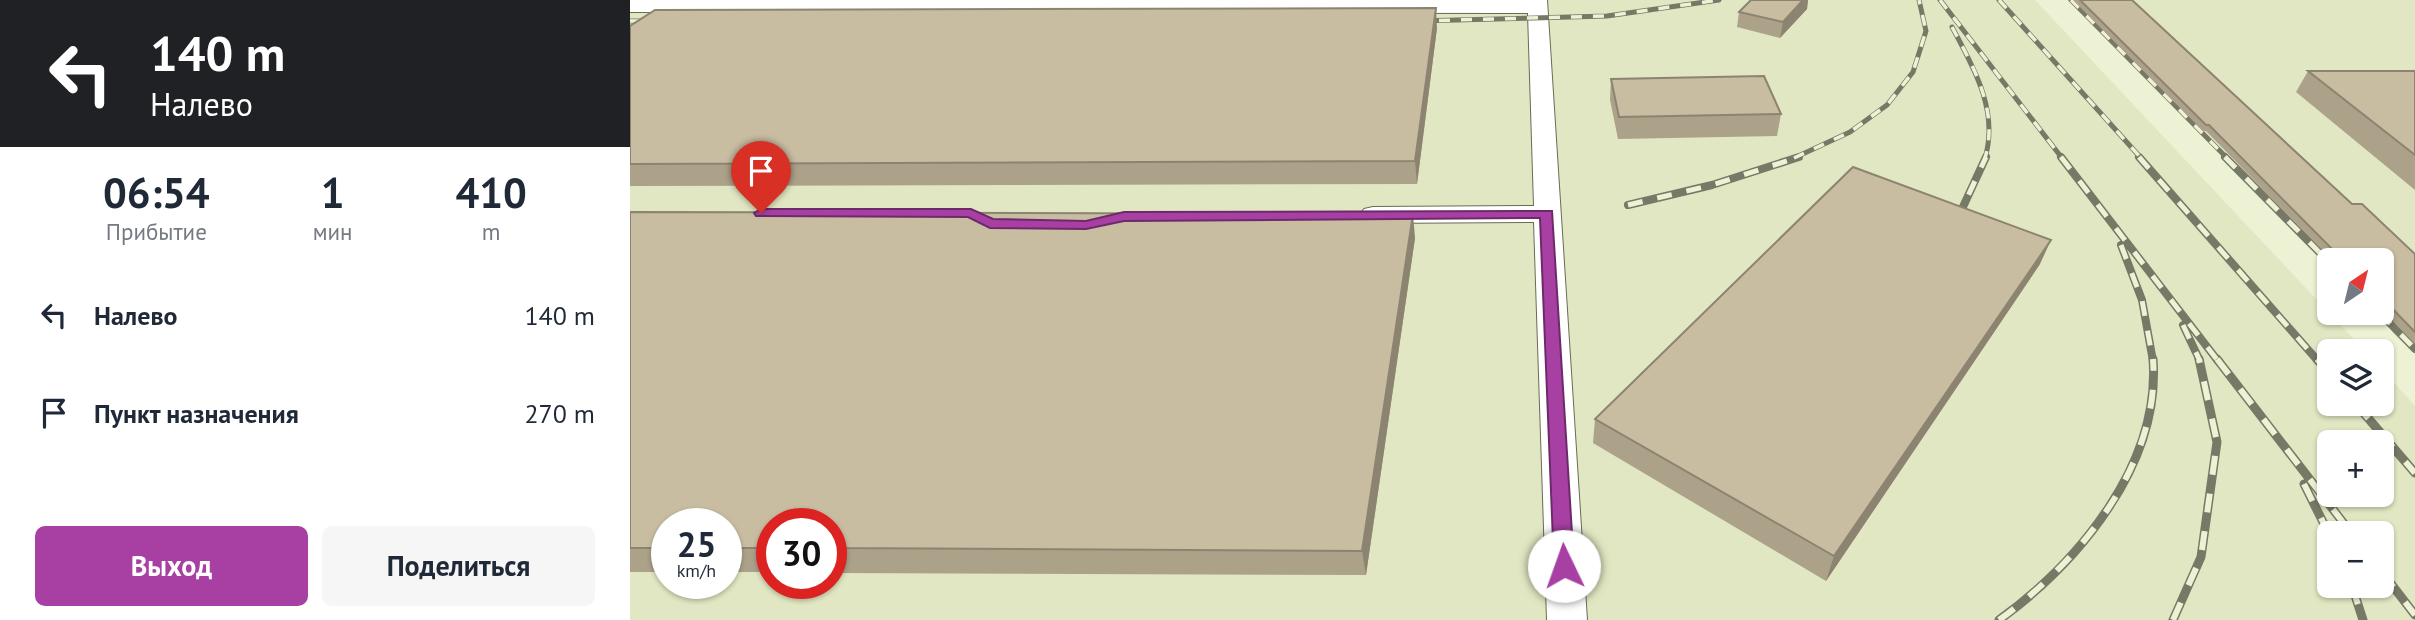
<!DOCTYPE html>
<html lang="ru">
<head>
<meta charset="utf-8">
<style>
  :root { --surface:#fff; --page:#f6f6f7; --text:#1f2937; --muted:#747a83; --accent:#a840a3 }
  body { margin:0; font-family:"PT Sans",sans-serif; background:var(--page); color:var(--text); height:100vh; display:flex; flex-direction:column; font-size:26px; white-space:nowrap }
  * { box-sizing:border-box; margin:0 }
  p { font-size:23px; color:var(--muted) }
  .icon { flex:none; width:38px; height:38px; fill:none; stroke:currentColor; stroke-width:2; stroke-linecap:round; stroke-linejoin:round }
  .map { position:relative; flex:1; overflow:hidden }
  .drawer { display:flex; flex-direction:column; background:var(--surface); width:630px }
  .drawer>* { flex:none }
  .hud { background:#202124; color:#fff; overflow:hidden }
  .needle { width:46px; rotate:35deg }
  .controls { position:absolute; left:1687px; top:248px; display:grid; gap:14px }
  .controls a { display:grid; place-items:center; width:77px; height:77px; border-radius:10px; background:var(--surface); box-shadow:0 2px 5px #0004; font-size:35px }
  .speed { position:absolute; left:21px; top:508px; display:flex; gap:14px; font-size:35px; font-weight:700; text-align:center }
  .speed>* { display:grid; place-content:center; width:91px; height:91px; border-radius:50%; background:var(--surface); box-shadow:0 2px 5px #0004; line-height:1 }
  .speed small { font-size:18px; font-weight:400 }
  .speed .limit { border:10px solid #d22; background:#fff; color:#111 }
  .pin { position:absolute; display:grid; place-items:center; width:60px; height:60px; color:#fff; margin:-72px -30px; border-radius:50% 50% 50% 0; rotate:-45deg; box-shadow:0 0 7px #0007 }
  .pin .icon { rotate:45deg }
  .me { position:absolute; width:77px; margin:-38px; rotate:357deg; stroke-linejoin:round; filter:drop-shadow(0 0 5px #0008) }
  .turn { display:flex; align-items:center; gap:24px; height:147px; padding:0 35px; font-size:32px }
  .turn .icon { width:91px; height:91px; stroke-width:2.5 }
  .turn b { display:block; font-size:49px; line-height:60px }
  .eta { display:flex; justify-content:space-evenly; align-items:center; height:119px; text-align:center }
  .eta b { font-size:42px; font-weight:800; line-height:49px }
  .button { display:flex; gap:14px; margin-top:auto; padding:14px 35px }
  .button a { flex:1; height:80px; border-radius:10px; background:var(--accent); color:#fff; font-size:28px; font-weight:800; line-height:80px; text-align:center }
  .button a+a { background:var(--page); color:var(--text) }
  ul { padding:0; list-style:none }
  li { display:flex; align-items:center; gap:21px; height:98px; padding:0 35px }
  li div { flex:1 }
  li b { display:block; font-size:26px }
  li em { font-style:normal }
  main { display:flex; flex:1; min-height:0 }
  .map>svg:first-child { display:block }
  .built { fill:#e1e7c2; fill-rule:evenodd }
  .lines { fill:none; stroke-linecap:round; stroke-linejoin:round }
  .minor-casing { stroke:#696c53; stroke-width:2 }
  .minor { fill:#fff; fill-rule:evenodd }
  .rail-far2-casing { stroke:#767966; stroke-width:5 }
  .rail-far1-casing { stroke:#767966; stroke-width:8 }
  .rail-casing { stroke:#767966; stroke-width:9 }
  .rail-far2 { stroke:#edf2d4; stroke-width:3.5; stroke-dasharray:11; stroke-linecap:butt }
  .rail-far1 { stroke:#edf2d4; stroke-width:5; stroke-dasharray:15; stroke-linecap:butt }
  .rail { stroke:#edf2d4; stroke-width:6; stroke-dasharray:19; stroke-linecap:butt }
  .wall { fill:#aca28a }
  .shaded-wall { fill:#8c8471 }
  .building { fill:#c8bca1; stroke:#8c8471; stroke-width:2 }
  .route { fill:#a840a3; stroke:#6d2a6a; stroke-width:2 }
</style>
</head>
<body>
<main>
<section class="drawer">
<div class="hud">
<div class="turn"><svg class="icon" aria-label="left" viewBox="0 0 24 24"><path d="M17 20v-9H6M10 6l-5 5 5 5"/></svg><div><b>140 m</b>Налево</div></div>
</div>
<div class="eta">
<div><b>06:54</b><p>Прибытие</p></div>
<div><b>1</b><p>мин</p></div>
<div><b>410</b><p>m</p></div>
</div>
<ul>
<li><svg class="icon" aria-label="left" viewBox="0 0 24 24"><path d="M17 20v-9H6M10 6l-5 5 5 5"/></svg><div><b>Налево</b></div><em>140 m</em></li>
<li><svg class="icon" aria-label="arrive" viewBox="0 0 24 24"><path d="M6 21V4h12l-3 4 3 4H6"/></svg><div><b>Пункт назначения</b></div><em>270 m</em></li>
</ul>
<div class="button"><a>Выход</a><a>Поделиться</a></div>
</section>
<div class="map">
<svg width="1785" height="620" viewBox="0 0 1785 620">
  <rect width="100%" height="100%" fill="#edf2d4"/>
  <!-- built -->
  <path class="built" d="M0 0H1405L1736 352H1699V404H1752V369L1785 406V620H0ZM1699 443H1752V495H1699ZM37 523H96V583H37ZM142 523H201V583H142ZM1699 534H1752V586H1699Z
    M1443 0H1785V344L1752 310V261H1703Z"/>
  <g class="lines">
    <defs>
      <path id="minor" d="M0 0H917L957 620H917L904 222 743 223 734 221 730 215 734 209 743 207 904 206 898 13 0 12Z"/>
    </defs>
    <!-- minor casing -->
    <use href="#minor" class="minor-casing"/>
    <!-- minor -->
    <use href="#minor" class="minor"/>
    <defs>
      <path id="rail-far2" d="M1310 0 1432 158
        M1369 0 1511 158
        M1441 0 1597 158
        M0 21H28
        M787 21 977 16 1089 0
        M1322 27C1344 68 1369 111 1355 158
        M1164 158 1220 132 1257 105 1283 72 1296 31 1289 0"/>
      <path id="rail-far1" d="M1431 157 1588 361
        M1509 157 1688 361
        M1595 157 1699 262
        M998 205 1082 185 1169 157
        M1326 222 1356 157
        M1491 245 1512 300 1523 361
        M1750 313 1785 349
        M1553 325 1570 361"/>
      <path id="rail" d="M1587 359 1722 534
        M1687 359 1699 373
        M1726 404 1785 473
        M1674 484 1699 534
        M1752 572 1785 615
        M1722 586 1733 620
        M1369 620C1449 562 1531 464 1523 359
        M1543 620 1571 557 1587 442 1569 359"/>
    </defs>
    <!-- rail-far2 casing -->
    <use href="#rail-far2" class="rail-far2-casing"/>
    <!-- rail-far1 casing -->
    <use href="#rail-far1" class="rail-far1-casing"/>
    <!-- rail casing -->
    <use href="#rail" class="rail-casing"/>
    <!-- rail-far2 -->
    <use href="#rail-far2" class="rail-far2"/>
    <!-- rail-far1 -->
    <use href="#rail-far1" class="rail-far1"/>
    <!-- rail -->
    <use href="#rail" class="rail"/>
  </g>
  <!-- wall -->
  <path class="wall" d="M1121 0H1178L1177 9 1150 38 1107 27 1109 12Z
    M1443 0H1502L1722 204 1785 254V344L1752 310V261H1703L1576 131H1573Z
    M0 26 807 28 787 184 0 186Z
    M1678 71H1785V190L1666 92Z
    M981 79 1151 114 1147 136 988 139 980 100Z
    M0 212 785 238 736 575 201 573V523H142V572H96V523H37V572H0Z
    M1410 264 1196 581 963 443 965 419Z"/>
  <!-- shaded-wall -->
  <path class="shaded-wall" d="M1173 0H1178L1177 9 1150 38 1153 22Z
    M806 8 807 28 787 184 785 161Z
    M783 214 785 238 736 575 732 551Z
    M1421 240 1410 264 1196 581 1204 556Z"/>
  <!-- building -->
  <path class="building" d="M1121 0H1173L1153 22 1109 12Z
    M1450 0H1502L1722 204H1732L1785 254V332L1752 298V261H1714L1579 125H1576Z
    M806 8 785 161 0 164V26L25 10Z
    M1678 71H1785V155Z
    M1134 76 1151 114 989 117 981 79Z
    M1223 167 1421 240 1204 556 965 419Z
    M0 212 783 214 732 551 201 548V523H142V548H96V523H37V548H0Z"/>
  <!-- route -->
  <path class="route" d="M131 209H341L363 219 456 221 494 212 922 211 944 566 941 572 934 575 927 572 924 566 910 218 494 221 456 229 360 228 338 217 126 216 124 213Z"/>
</svg>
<div class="controls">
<a><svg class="needle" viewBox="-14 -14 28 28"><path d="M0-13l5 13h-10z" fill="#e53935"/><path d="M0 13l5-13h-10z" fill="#747a83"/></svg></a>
<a><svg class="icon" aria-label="layers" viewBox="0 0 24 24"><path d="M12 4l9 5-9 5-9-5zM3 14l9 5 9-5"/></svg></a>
<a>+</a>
<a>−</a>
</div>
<div class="speed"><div>25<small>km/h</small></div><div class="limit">30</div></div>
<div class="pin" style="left:131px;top:213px;background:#d93025"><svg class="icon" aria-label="arrive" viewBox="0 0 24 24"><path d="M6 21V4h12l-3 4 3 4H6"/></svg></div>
<svg class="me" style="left:934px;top:566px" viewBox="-20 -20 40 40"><circle r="19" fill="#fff"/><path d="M0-13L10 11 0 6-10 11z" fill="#a840a3"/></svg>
</div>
</main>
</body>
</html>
